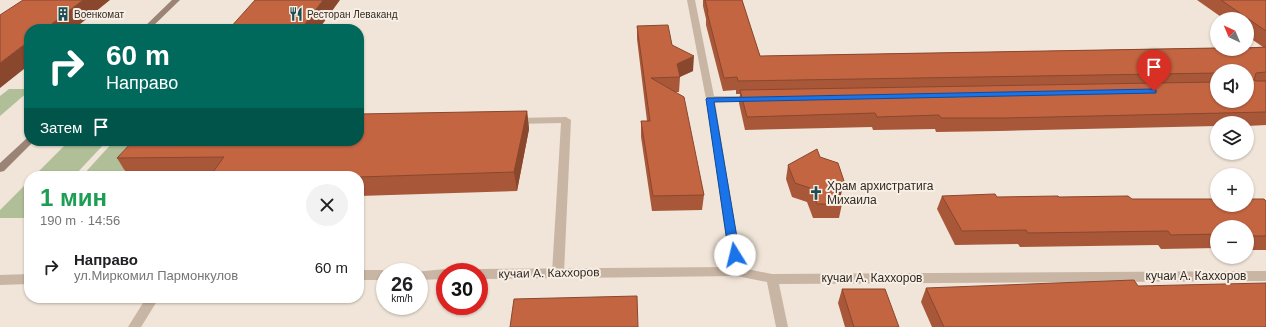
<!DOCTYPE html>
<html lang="ru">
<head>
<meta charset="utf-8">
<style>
  :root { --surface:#fff; --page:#f2f2f2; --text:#202124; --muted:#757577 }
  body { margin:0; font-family:Arial,sans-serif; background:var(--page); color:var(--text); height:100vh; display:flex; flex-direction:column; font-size:15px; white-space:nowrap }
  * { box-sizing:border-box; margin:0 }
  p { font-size:13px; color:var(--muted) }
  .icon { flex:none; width:22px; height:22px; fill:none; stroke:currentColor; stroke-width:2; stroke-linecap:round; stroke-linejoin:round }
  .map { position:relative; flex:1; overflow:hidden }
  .details { position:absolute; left:24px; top:171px; width:340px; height:132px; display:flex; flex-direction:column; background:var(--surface); border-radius:16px; box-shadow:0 1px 3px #0004 }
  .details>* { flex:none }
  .hud { position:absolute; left:24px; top:24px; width:340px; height:122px; border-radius:16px; box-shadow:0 1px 3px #0004; background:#00695c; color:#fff; overflow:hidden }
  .needle { width:26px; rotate:316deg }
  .controls { position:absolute; left:1210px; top:12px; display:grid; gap:8px }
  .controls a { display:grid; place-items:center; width:44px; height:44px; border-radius:50%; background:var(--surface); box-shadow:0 1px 3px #0004; font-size:20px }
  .speed { position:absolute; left:376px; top:263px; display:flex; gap:8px; font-size:20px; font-weight:700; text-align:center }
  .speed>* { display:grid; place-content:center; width:52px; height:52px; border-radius:50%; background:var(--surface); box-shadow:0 1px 3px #0004; line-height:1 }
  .speed small { font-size:10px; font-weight:400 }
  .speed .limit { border:6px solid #d22; background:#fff; color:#111 }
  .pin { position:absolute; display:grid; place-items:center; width:34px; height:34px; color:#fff; margin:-41px -17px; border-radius:50% 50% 50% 0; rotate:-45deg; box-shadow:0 0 4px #0007 }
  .pin .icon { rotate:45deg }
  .me { position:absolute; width:44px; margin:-22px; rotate:351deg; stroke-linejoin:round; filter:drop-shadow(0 0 3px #0008) }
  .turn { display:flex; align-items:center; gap:14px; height:84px; padding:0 16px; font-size:18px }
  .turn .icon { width:52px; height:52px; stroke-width:2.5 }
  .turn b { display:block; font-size:28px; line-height:34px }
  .then { display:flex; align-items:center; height:38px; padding:0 16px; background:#0003; gap:8px; font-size:15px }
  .round { display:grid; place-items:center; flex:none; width:42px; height:42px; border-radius:21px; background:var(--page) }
  .summary { display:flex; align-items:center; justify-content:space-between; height:68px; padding:0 16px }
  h1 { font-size:24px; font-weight:700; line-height:30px; color:#1e9e55 }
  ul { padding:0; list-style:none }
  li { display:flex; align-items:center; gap:12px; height:56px; padding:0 16px }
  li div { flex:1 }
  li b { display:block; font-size:15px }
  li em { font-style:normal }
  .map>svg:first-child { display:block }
  .green { fill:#b1bf98 }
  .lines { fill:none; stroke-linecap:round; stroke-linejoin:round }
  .lane { fill:#c8b5a4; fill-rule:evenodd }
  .street { fill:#c8b5a4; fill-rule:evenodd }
  .secondary { fill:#9b8476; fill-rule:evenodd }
  .wall { fill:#a95739; fill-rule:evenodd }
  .shaded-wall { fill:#89472e }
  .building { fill:#c46542; stroke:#89472e }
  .route { fill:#1a73e8; stroke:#114b97 }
  .labels { text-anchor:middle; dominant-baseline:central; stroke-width:4; stroke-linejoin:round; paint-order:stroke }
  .far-poi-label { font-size:10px; fill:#332a26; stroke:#f8efe4; text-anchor:start }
  .poi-label { font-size:12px; fill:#332a26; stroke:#f8efe4; text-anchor:start }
  .street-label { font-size:12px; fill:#332a26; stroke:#f8efe4 }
</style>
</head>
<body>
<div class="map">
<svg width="1266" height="327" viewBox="0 0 1266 327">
  <rect width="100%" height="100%" fill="#f0e5d8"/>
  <!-- green -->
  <path class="green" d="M9 89H29V91L0 116V96Z
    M69 141H107L74 176H34Z
    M114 141H149L119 176H82Z
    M29 181V218H0V210Z"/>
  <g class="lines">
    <!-- lane -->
    <path class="lane" d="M566 117 571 120 564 273 562 276 558 278 554 276 552 273 561 123 516 124 511 121 516 118Z
      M146 298H159L141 327H128Z"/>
    <!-- street -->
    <path class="street" d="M687 0H695L714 96H752L756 99 752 102H715L742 268 772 274 1266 271V281L779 284 788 327H776L767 282 737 276 479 279V272H474L479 269 730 267 706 99Z
      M445 269 450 272H445V279L419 280V272H415Z
      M359 270H385L389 272H385V280H359Z
      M29 274V284L0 285V275Z"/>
    <!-- secondary -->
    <path class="secondary" d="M172 0H180L150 29H142Z
      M29 138V141H34L4 171 0 172V163L26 139Z"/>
  </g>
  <!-- wall -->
  <path class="wall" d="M703 0H742L760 56 1263 47 1247 36V19H1224L1197 0H1266V125L1247 126V123H1217V126L999 131 936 132 935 129 873 130 872 127 745 130 739 103 740 94H736V90L723 91 706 25V19L703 6ZM1217 71H1247L1217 101Z
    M637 26 672 45 693 71 680 77 679 92H675L704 195 702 210 652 211 641 137V121H647L637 39Z
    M527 111 529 129 517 191 359 196V176H128L117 158Z
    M820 157 841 195H840L842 204 839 218H813L807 202 792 197 786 179 788 165Z
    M942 196 997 197H1059L1132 199 1266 201V250H1247V227H1217V248L1161 249 1158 245 1020 247 1018 244 955 245 937 209Z
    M1138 286 1266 327H932L921 302 926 288Z
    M842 289 899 327H845L838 303Z"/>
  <!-- shaded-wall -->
  <path class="shaded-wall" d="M83 0H110L74 29H45Z
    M323 0H340L319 29H301Z
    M29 41V65L0 88V63Z
    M694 56 693 71 679 77 677 64Z
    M527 111 529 129 517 191 514 172Z
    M844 181 841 195 834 199 837 185Z"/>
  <!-- building -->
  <path class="building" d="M23 0H83L45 29H29V41L0 63V15Z
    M255 0H323L301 29H229Z
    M705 0H742L760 56 1217 48V49H1247V48L1266 47V72L1256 73 1254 80 1256 81H1266V112L1005 118H941L939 115 877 117 875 113 747 117 740 90 1217 82V101H1247V71H1217V73L738 81 737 77 724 78 707 12H708Z
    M1221 0H1266V31Z
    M668 25 672 45 694 56 677 64 680 77 651 78 684 97 704 195 653 196 641 121H650L637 26Z
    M527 111 514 172 359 177V176H210L224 157 117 158 133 141H359V114Z
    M817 149 820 157 838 163 844 181 837 185 842 204H817L810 188 795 183 788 165Z
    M995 194 997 197 1058 196 1059 197 1128 196 1132 199H1217V205H1247V199H1264L1266 201V236H1247V227H1217V234L1171 235 1168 231 1028 233 1026 230 962 231 942 196Z
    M1134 280 1138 286 1266 283V327H944L926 288Z
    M842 289H885L899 327H854Z
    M637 296 638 327H510L514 299Z"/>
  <!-- route -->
  <path class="route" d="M1154 89 1156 90V93L714 102 740 255 735 259 729 255 706 99 707 98Z"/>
  <!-- icons -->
  <defs>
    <symbol id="building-bare" viewBox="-9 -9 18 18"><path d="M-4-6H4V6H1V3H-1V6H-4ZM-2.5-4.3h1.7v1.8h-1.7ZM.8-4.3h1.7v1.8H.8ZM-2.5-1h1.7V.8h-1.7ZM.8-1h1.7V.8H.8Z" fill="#1c4e54" stroke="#f8efe4" stroke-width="2.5" paint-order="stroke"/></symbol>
    <symbol id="restaurant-bare" viewBox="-9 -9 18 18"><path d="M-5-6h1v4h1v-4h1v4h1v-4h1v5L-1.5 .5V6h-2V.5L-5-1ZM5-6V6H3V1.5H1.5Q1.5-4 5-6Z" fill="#1c4e54" stroke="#f8efe4" stroke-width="2.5" paint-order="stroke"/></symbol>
    <symbol id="church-bare" viewBox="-9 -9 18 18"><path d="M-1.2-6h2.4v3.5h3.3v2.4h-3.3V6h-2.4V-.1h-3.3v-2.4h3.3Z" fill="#1c4e54" stroke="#f8efe4" stroke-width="2.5" paint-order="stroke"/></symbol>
  </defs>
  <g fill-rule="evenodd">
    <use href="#building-bare" x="53" y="4" width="20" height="20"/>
    <use href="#restaurant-bare" x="286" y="4" width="20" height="20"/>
    <use href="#church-bare" x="806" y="183" width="20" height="20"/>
  </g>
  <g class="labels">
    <!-- far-poi labels -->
    <g class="far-poi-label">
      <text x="74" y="14">Военкомат</text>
      <text x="307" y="14">Ресторан Леваканд</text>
    </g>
    <!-- poi labels -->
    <g class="poi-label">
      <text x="827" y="186">Храм архистратига<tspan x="827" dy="14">Михаила</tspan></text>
    </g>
    <!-- street labels -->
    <g class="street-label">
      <text transform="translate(549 273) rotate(-1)">кучаи А. Каххоров</text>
      <text x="1196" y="276">кучаи А. Каххоров</text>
      <text x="872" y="278">кучаи А. Каххоров</text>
    </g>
  </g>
</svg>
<div class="controls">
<a><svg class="needle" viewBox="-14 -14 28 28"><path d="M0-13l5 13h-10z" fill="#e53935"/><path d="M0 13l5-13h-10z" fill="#757577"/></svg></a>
<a><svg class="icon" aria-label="sound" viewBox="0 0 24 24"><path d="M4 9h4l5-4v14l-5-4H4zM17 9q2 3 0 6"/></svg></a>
<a><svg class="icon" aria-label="layers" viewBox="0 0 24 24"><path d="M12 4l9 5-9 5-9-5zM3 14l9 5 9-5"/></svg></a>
<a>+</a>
<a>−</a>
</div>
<div class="speed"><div>26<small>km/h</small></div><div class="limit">30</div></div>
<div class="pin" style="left:1154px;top:91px;background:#d93025"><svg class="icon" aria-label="arrive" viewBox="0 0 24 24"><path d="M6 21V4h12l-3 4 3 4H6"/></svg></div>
<svg class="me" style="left:735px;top:255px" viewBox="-20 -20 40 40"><circle r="19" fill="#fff"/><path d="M0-13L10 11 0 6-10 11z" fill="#1a73e8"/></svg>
<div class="hud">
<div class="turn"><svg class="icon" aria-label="right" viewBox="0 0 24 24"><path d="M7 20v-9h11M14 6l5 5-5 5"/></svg><div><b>60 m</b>Направо</div></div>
<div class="then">Затем<svg class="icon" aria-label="arrive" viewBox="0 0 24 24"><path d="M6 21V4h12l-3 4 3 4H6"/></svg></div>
</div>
<section class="details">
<div class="summary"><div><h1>1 мин</h1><p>190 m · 14:56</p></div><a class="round"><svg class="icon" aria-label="close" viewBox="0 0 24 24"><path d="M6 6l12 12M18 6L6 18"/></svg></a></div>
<ul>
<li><svg class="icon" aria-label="right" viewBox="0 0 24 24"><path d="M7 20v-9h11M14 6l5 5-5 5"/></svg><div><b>Направо</b><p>ул.Миркомил Пармонкулов</p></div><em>60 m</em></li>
</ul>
</section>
</div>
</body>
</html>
